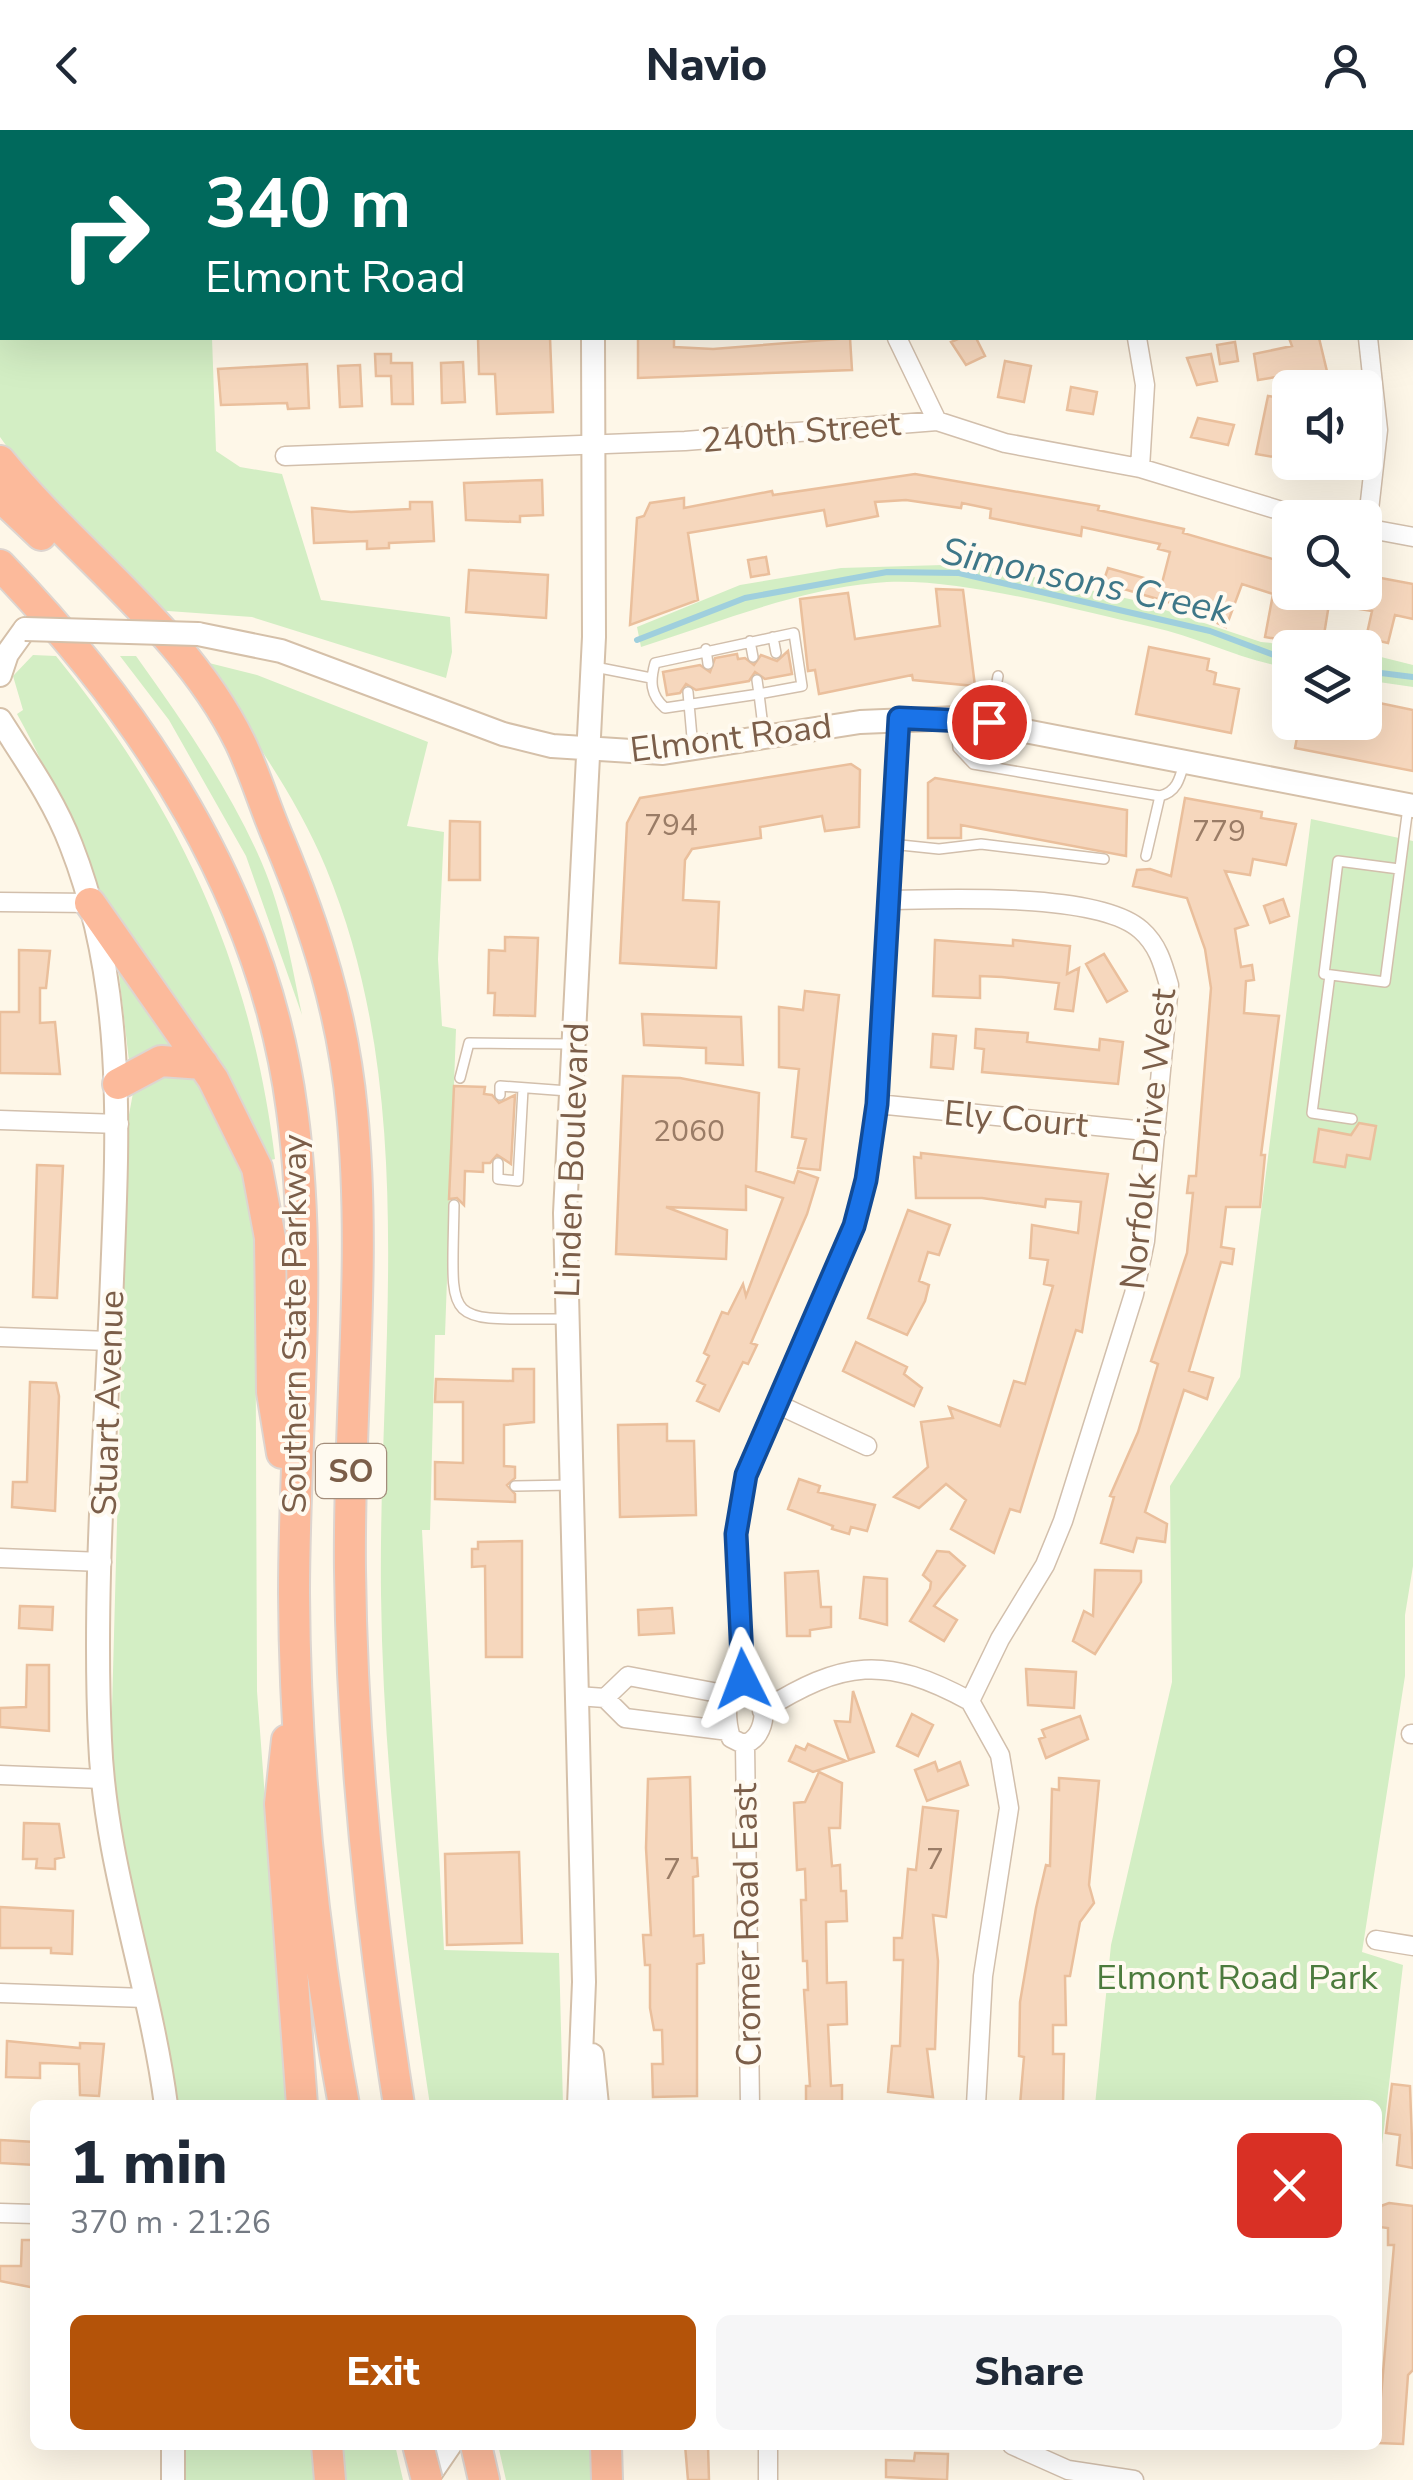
<!DOCTYPE html>
<html lang="en">
<head>
<meta charset="utf-8">
<style>
  :root { --surface:#fff; --page:#f6f6f7; --text:#1f2937; --muted:#747a83; --accent:#b45309 }
  body { margin:0; font-family:"Nunito Sans",sans-serif; background:var(--page); color:var(--text); height:100vh; display:flex; flex-direction:column; font-size:38px; white-space:nowrap }
  * { box-sizing:border-box; margin:0 }
  p { font-size:32px; color:var(--muted) }
  .icon { flex:none; width:55px; height:55px; fill:none; stroke:currentColor; stroke-width:2; stroke-linecap:round; stroke-linejoin:round }
  .map { position:relative; flex:1; overflow:hidden }
  .sheet { position:absolute; left:30px; top:1970px; width:1352px; height:350px; display:flex; flex-direction:column; background:var(--surface); border-radius:15px; box-shadow:0 10px 40px #0002 }
  .sheet>* { flex:none }
  .guide { position:absolute; left:0px; top:0px; width:1415px; height:210px; box-shadow:0 10px 40px #0002; background:#00695c; color:#fff; overflow:hidden }
  .controls { position:absolute; left:1272px; top:240px; display:grid; gap:20px }
  .controls a { display:grid; place-items:center; width:110px; height:110px; border-radius:15px; background:var(--surface); box-shadow:0 10px 40px #0002; font-size:50px }
  .pin { position:absolute; display:grid; place-items:center; width:85px; height:85px; color:#fff; margin:-42px; border:5px solid #fff; border-radius:50%; box-shadow:0 2px 10px #0007 }
  .me { position:absolute; width:110px; margin:-55px; rotate:357deg; stroke-linejoin:round; filter:drop-shadow(0 0 8px #0008) }
  .turn { display:flex; align-items:center; gap:35px; height:210px; padding:0 40px; font-size:45px }
  .turn .icon { width:130px; height:130px; stroke-width:2.5 }
  .turn b { display:block; font-size:70px; line-height:85px }
  .round { display:grid; place-items:center; flex:none; width:105px; height:105px; border-radius:15px; background:var(--page) }
  .overview { display:flex; align-items:center; justify-content:space-between; height:170px; padding:0 40px }
  h1 { font-size:60px; font-weight:800; line-height:75px }
  .action { display:flex; gap:20px; margin-top:auto; padding:20px 40px }
  .action a { flex:1; height:115px; border-radius:15px; background:var(--accent); color:#fff; font-size:40px; font-weight:800; line-height:115px; text-align:center }
  .action a+a { background:var(--page); color:var(--text) }
  header { display:flex; justify-content:space-between; align-items:center; height:130px; padding:0 40px; background:var(--surface); font-size:45px; font-weight:800 }
  .map>svg:first-child { display:block }
  .green { fill:#d3eec4 }
  .lines { fill:none; stroke-linecap:round; stroke-linejoin:round }
  .stream { stroke:#9fcfdd; stroke-width:6 }
  .building { fill:#f6d7bd; stroke:#eabf9c; stroke-width:2.5 }
  .lane-casing { stroke:#d2bfac; stroke-width:12 }
  .street-casing { stroke:#d2bfac; stroke-width:21 }
  .secondary-casing { stroke:#d5c0a9; stroke-width:26 }
  .highway-casing { stroke:#ddd5d0; stroke-width:34 }
  .lane { stroke:#fff; stroke-width:9 }
  .street { stroke:#fff; stroke-width:18 }
  .secondary { stroke:#fff; stroke-width:22 }
  .highway { stroke:#fcba9b; stroke-width:30 }
  .secondary-bridge-casing { stroke:#d5c0a9; stroke-width:26; stroke-linecap:butt }
  .highway-bridge-casing { stroke:#ddd5d0; stroke-width:34; stroke-linecap:butt }
  .secondary-bridge { stroke:#fff; stroke-width:22 }
  .highway-bridge { stroke:#fcba9b; stroke-width:30 }
  .route-casing { stroke:#114b97; stroke-width:25 }
  .route { stroke:#1a73e8; stroke-width:18 }
  .labels { text-anchor:middle; dominant-baseline:central; stroke-width:8; stroke-linejoin:round; paint-order:stroke }
  .number-label { font-size:30px; fill:#9a7c66 }
  .shield { fill:#fffaf0; stroke:#a38d7b; stroke-width:2.5 }
  .shield-label { font-size:32px; font-weight:bold; fill:#7b5e49 }
  .street-label { font-size:35px; fill:#7b5e49; stroke:#fffaf0 }
  .park-label { font-size:35px; fill:#4c7b3d; stroke:#fffaf0 }
  .water-label { font-size:38px; font-style:italic; fill:#3e7788; stroke:#fffaf0 }
</style>
</head>
<body>
<header><svg class="icon" aria-label="back" viewBox="0 0 24 24"><path d="M15 5l-7 7 7 7"/></svg>Navio<svg class="icon" aria-label="person" viewBox="0 0 24 24"><circle cx="12" cy="8" r="4"/><path d="M4 21q1-7 8-7t8 7"/></svg></header>
<div class="map">
<svg width="1413" height="2350" viewBox="0 0 1413 2350">
  <rect width="100%" height="100%" fill="#fef7e8"/>
  <!-- green -->
  <path class="green" d="M0 0H62L2 2V208H212L216 321 240 337 282 344 321 470 450 487 452 522 446 548 252 487 154 480 13 325 0 307Z
    M977 434 1138 471 1261 512 1312 517 1290 518V538C1242 531 1199 507 1152 497 1075 480 952 445 875 453 796 460 717 493 641 517L637 497 740 455 841 438Z
    M1365 523 1413 535V557L1365 550Z
    M33 525 56 526C180 679 251 833 275 1029L266 1031 109 780C77 715 53 648 17 584L23 580 13 546Z
    M120 526H136C181 589 225 652 257 722 281 773 291 830 302 885L246 726 169 590Z
    M201 531 257 545 428 612 407 696 444 702 438 829 442 896 456 899 445 1205H435L430 1400H422L444 1820 559 1823 563 1975H430C404 1805 383 1635 381 1464 378 1223 421 967 326 738 295 663 246 598 201 531Z
    M1311 689 1413 711V1436L1405 1485V1546L1362 1822 1403 1835 1381 2023H1378V1975H1095L1111 1815 1172 1552 1170 1356 1240 1247Z
    M118 836 176 917 129 931Z
    M153 943 199 948 255 1061 257 1561 288 1975H175L118 1701 111 1615 128 990 133 963Z
    M184 2315H317L319 2350H183Z
    M336 2315H395L403 2350H338Z
    M498 2315H591V2350H506Z"/>
  <g class="lines">
    <!-- stream -->
    <path class="stream" d="M637 510 745 468 887 442 959 443 1210 501 1290 531
      M1365 541 1413 547"/>
  </g>
  <!-- building -->
  <path class="building" d="M478 208H550L553 282 497 284 495 244H479Z
    M638 208H674V217L713 219 850 208 852 240 638 248Z
    M960 208H976L985 226 966 235 951 212Z
    M1289 208H1319L1330 254 1284 258 1282 246 1258 250 1254 224 1292 216Z
    M1235 212 1238 231 1220 234 1217 215Z
    M375 224H391V233H412L413 274H392L391 246H376Z
    M1211 224 1217 251 1197 255 1187 228Z
    M1005 231 1031 236 1024 272 998 267Z
    M463 232 465 272 442 273 441 233Z
    M307 234 309 278 288 279 287 273 221 275 218 239Z
    M360 235 362 276 340 277 338 236Z
    M1071 257 1097 262 1093 284 1067 280Z
    M1268 266 1275 267 1274 327 1256 324Z
    M1198 288 1234 295 1228 315 1191 307Z
    M915 344 1099 376 1098 380 1184 399 1183 403 1290 434V462H1365V445L1413 454V489L1395 485 1388 513 1366 508 1372 481 1329 474 1323 511 1314 509 1313 515 1265 507 1273 464 1242 454 1226 497 1178 475 1103 453 1108 438 1162 453 1170 422 1158 419 1160 414 1082 397 1081 406 990 388 991 379 962 373 961 378 906 370 875 372 878 386 827 396 824 380 688 403 698 470 630 495 637 388 644 386 650 373 684 368V378L772 361 773 365Z
    M542 350 543 385 520 386V392L466 390 464 353Z
    M410 372H432L434 411 389 413V418L367 419V411L314 413 312 378 351 382 410 379Z
    M766 427 769 444 751 447 748 430Z
    M469 440 548 445 546 488 466 482Z
    M936 459 963 460 975 556 913 550 912 545 819 564 815 540 808 541 800 469 848 463 855 509 940 496Z
    M1149 517 1209 529 1207 540 1216 543 1214 554 1239 559 1231 603 1136 584Z
    M788 521 792 544 765 549 755 542 749 551 696 560 686 554 680 563 667 565 663 542 700 535 710 542 715 528 737 524 738 529 745 528 754 535 761 525 777 531Z
    M1365 570 1413 580V641L1295 618 1300 592H1365Z
    M851 634 860 640 859 697 825 701 822 686 760 697 761 708 692 719 685 730 683 770 719 772 716 838 620 833 627 693 640 668Z
    M935 648 1127 680 1126 726 961 695V708H928V653Z
    M1185 668 1262 682 1261 688 1296 694 1286 735 1253 729 1250 745 1225 741 1248 795 1235 799 1241 837 1252 835 1254 850 1246 851 1244 883 1279 886 1261 1025H1265L1260 1077H1226L1221 1117 1234 1119 1232 1134 1221 1132 1189 1241 1213 1248 1207 1269 1184 1260 1145 1382 1167 1394 1165 1412 1137 1408 1133 1422 1101 1413 1114 1367 1110 1366 1138 1302 1158 1234 1151 1231 1187 1123 1193 1063H1187L1189 1046H1196L1211 858 1205 819 1187 768 1133 756 1137 740 1150 739 1171 746Z
    M450 691 480 692V750H449Z
    M1283 769 1289 786 1270 793 1264 776Z
    M505 807 538 808 535 886 494 885 495 863H488L489 820 505 821Z
    M935 810 1013 816V810L1070 816 1067 844 1079 838 1073 881 1055 879 1059 853 1002 847 980 846V868L933 866Z
    M19 820 50 821 46 858H40V893L55 892 60 944 0 943V882H19Z
    M1104 824 1127 861 1107 872 1086 834Z
    M805 861 839 865 820 1040 798 1038 806 1009 792 1007 799 939 779 937V877L803 880Z
    M642 884 741 887 743 935 706 933V918L644 915Z
    M976 899 1028 903 1027 912 1099 920 1100 909 1123 912 1118 954 982 942 984 919 975 918Z
    M933 904 956 906 953 939 931 937Z
    M623 946 680 948 759 963 756 1041 794 1053 798 1041 818 1048 807 1084 751 1213 757 1215 748 1234 743 1232 719 1281 697 1271 705 1255 697 1251 709 1226 704 1223 722 1182 728 1184 743 1154 746 1166 783 1068 746 1056V1080L666 1077 727 1100 726 1129 616 1124Z
    M454 956 485 957 484 964 492 965 499 973 515 965 511 1034 497 1025 490 1033H483V1042L465 1041 464 1075 457 1068 449 1069Z
    M1359 993 1376 996 1370 1029 1347 1025 1345 1037 1314 1032 1319 999 1351 1005Z
    M921 1023 1108 1044 1082 1202 1076 1200 1020 1382 1010 1379 994 1423 951 1399 966 1370 946 1354 919 1378 894 1367 928 1337 921 1292 953 1288 949 1277 1000 1296 1014 1251 1025 1254 1053 1156 1044 1154 1048 1130 1030 1128 1032 1095 1078 1103 1081 1072 1046 1069 1045 1077 982 1068H916L914 1027 921 1028Z
    M37 1035 63 1036 57 1168 33 1167Z
    M908 1080 950 1095 939 1125 928 1122 919 1151 929 1155 925 1171 907 1205 868 1188Z
    M856 1212 907 1237 904 1244 922 1258 914 1276 843 1241Z
    M513 1239H534V1292L504 1295V1336L515 1337V1348L507 1355 515 1364V1372L435 1369V1332L463 1333V1272H435L436 1249 513 1251Z
    M30 1252 56 1253 59 1266 55 1381 12 1377 13 1352H27Z
    M667 1294V1311H694L696 1385 620 1387 618 1295Z
    M799 1349 820 1356 818 1362 875 1375 867 1401 851 1397 849 1404 832 1399 833 1396 788 1379Z
    M522 1411V1527H486L485 1436 472 1437V1419H478V1412Z
    M937 1421 949 1422 965 1436 934 1476 957 1490 944 1511 910 1491 930 1459 931 1452 923 1445Z
    M1095 1440 1141 1441V1452L1095 1524 1073 1511 1084 1481 1093 1486Z
    M818 1441 821 1477H831V1497L810 1500V1506H787L785 1443Z
    M864 1447 887 1449V1495L860 1488Z
    M20 1476 53 1477 52 1500 19 1498Z
    M672 1478 674 1503 639 1505 638 1480Z
    M27 1535H49V1601L0 1597V1578L26 1577Z
    M1026 1539 1076 1542 1074 1578 1028 1575Z
    M853 1561 874 1622 849 1630 835 1591 850 1592Z
    M912 1584 933 1595 918 1626 897 1616Z
    M1080 1586 1088 1609 1046 1628 1039 1609 1045 1607 1042 1600Z
    M808 1614 846 1631 813 1642 789 1631 796 1616 805 1620Z
    M935 1632 938 1641 960 1632 968 1655 927 1671 915 1640Z
    M819 1642 842 1653 840 1698H829L832 1736 840 1735 841 1761H846L847 1791 826 1792 827 1853 846 1852 847 1894 828 1895 831 1956 842 1955V1972L806 1975V1956H810L804 1860H808L807 1831H803L801 1770H806L805 1739 797 1740 794 1673 805 1672Z
    M690 1647 692 1728H697L698 1746 693 1747 694 1806 703 1805 704 1833 697 1834V1966L653 1967 652 1934H663L662 1900H654L650 1878V1835H645L643 1805H651L646 1718 648 1649Z
    M1059 1648 1099 1651 1089 1755 1094 1773 1080 1792 1070 1846H1065L1066 1895H1053V1924H1064L1063 1975H1020L1024 1927 1019 1926 1020 1872 1036 1778 1046 1735 1050 1736 1052 1659 1059 1660Z
    M923 1677 958 1681 946 1787 933 1785 938 1831 935 1919H927L933 1967 888 1962 892 1916H900L903 1830H894V1808H902L908 1739 916 1740Z
    M24 1693 59 1694 64 1727 55 1729V1739L36 1738 37 1729H23Z
    M519 1722 522 1813 447 1815 445 1724Z
    M0 1777 73 1781 72 1824 51 1823V1818H0Z
    M7 1911 80 1918V1913L104 1914 99 1966 80 1965 79 1934 40 1933V1948L6 1947Z
    M1392 1954 1410 1956 1413 2038 1397 2035 1400 2005 1386 2003Z
    M0 2010 35 2012V2035L0 2033Z
    M1389 2073 1413 2076V2240L1408 2245 1403 2314 1379 2313 1378 2301 1394 2115H1388V2098L1379 2097 1381 2076Z
    M22 2110H35V2158L0 2151V2136H21Z
    M685 2315H708L709 2350H688Z
    M915 2323 948 2324 947 2350 886 2347V2330L914 2331Z"/>
  <g class="lines">
    <defs>
      <path id="lane" d="M753 0 754 2
        M723 2 729 0
        M773 507 776 523
        M750 511 753 527
        M706 519 708 534
        M595 537 651 548
        M757 550 759 564 665 578C650 565 650 551 655 533L794 503 802 556 759 564 764 605
        M688 562 693 619
        M956 590 958 618 973 634 1160 666C1177 662 1180 648 1184 633
        M989 592 998 546
        M891 714 939 719 981 714 1104 729
        M1146 726 1160 666
        M1399 739 1338 731 1324 844 1385 852 1408 677
        M1330 845 1312 983 1352 989
        M460 948 469 913 571 914
        M500 965V956L568 961
        M498 1033V1049L518 1051 523 959
        M454 1075C452 1198 441 1189 565 1189
        M515 1356 572 1355"/>
      <path id="street" d="M83 0V2
        M799 0 800 2
        M1041 0 1042 2
        M1285 0 1286 2
        M897 208 937 291
        M1137 208 1145 255 1140 338
        M285 326 685 311 937 291 1005 313 1140 338 1305 388
        M1365 398 1413 407
        M1367 398 1378 300 1368 208
        M888 770C946 769 1099 762 1141 800 1158 815 1163 834 1169 855L1145 1111 1134 1164 1063 1391 1045 1435 1000 1509 970 1571
        M0 772 90 773
        M877 974 1156 1002
        M0 990 119 994
        M0 1207 109 1211
        M779 1275 867 1316
        M0 1428 102 1432
        M743 1549 736 1404 746 1345 855 1095 866 1050 877 974 899 589
        M749 1549C770 1561 769 1610 743 1614L731 1608C726 1592 724 1564 735 1551Z
        M577 1566 605 1568 625 1588 729 1601
        M605 1568 628 1546 729 1565
        M970 1571 1000 1625 1009 1678 983 1846 976 1975
        M762 1581C843 1530 885 1525 970 1571
        M1411 1604H1413
        M745 1614 750 1975
        M0 1645 102 1649
        M1376 1810 1413 1816
        M0 1863 145 1868
        M0 2083 35 2084
        M768 2315V2350
        M1012 2315 1068 2340 1134 2350"/>
      <path id="secondary" d="M587 0V2
        M198 504 281 521 503 604 552 616 663 623 860 592 958 588 1413 676
        M0 545 7 524 25 499
        M0 590C26 631 54 670 71 715 126 855 118 1001 112 1149 106 1302 93 1457 100 1610 105 1736 150 1852 166 1975
        M592 1925 597 1975
        M579 1975 584 1852 565 1083 594 507 593 208
        M173 2350V2315
        M426 2350 450 2315"/>
      <path id="highway" d="M0 331C77 426 185 500 240 612 255 643 265 678 279 710 316 799 343 884 352 981 367 1133 348 1287 350 1440 352 1619 371 1798 399 1975
        M0 366 41 405
        M0 435C147 587 264 767 292 980 314 1139 294 1303 294 1463 295 1633 313 1807 344 1975
        M90 773 213 949 257 1038 270 1108 272 1262 282 1323
        M118 954 161 931 203 934
        M287 1610 280 1674 302 1975
        M327 2315 330 2350
        M476 2315 484 2350
        M606 2315 607 2350"/>
    </defs>
    <!-- lane casing -->
    <use href="#lane" class="lane-casing"/>
    <!-- street casing -->
    <use href="#street" class="street-casing"/>
    <!-- secondary casing -->
    <use href="#secondary" class="secondary-casing"/>
    <!-- highway casing -->
    <use href="#highway" class="highway-casing"/>
    <!-- lane -->
    <use href="#lane" class="lane"/>
    <!-- street -->
    <use href="#street" class="street"/>
    <!-- secondary -->
    <use href="#secondary" class="secondary"/>
    <!-- highway -->
    <use href="#highway" class="highway"/>
    <defs>
      <path id="secondary-bridge" d="M25 499 198 504"/>
      <path id="highway-bridge" d="M418 2315 427 2350"/>
    </defs>
    <!-- secondary-bridge casing -->
    <use href="#secondary-bridge" class="secondary-bridge-casing"/>
    <!-- highway-bridge casing -->
    <use href="#highway-bridge" class="highway-bridge-casing"/>
    <!-- secondary-bridge -->
    <use href="#secondary-bridge" class="secondary-bridge"/>
    <!-- highway-bridge -->
    <use href="#highway-bridge" class="highway-bridge"/>
  </g>
  <g class="lines">
    <defs>
      <path id="route" d="M743 1549 736 1404 746 1345 854 1096 866 1050 877 974 899 588 989 592"/>
    </defs>
    <!-- route casing -->
    <use href="#route" class="route-casing"/>
    <!-- route -->
    <use href="#route" class="route"/>
  </g>
  <g class="labels">
    <!-- number labels -->
    <g class="number-label">
      <text x="671" y="695">794</text>
      <text x="1219" y="701">779</text>
      <text x="689" y="1001">2060</text>
      <text x="935" y="1729">7</text>
      <text x="672" y="1739">7</text>
    </g>
    <!-- shield labels -->
    <rect class="shield" x="316" y="1314" width="70" height="54" rx="8"/>
    <g class="shield-label">
      <text x="351" y="1341">SO</text>
    </g>
    <!-- street labels -->
    <g class="street-label">
      <text transform="translate(801 302) rotate(-5)">240th Street</text>
      <text transform="translate(731 608) rotate(-7)">Elmont Road</text>
      <text transform="translate(1016 989) rotate(5)">Ely Court</text>
      <text transform="translate(1148 1009) rotate(-84)">Norfolk Drive West</text>
      <text transform="translate(572 1030) rotate(-88)">Linden Boulevard</text>
      <text transform="translate(294 1194) rotate(-90)">Southern State Parkway</text>
      <text transform="translate(108 1273) rotate(-88)">Stuart Avenue</text>
      <text transform="translate(747 1795) rotate(-91)">Cromer Road East</text>
    </g>
    <!-- park labels -->
    <g class="park-label">
      <text x="1237" y="1847">Elmont Road Park</text>
    </g>
    <!-- water labels -->
    <g class="water-label">
      <text transform="translate(1086 451) rotate(12)">Simonsons Creek</text>
    </g>
  </g>
</svg>
<div class="controls">
<a><svg class="icon" aria-label="sound" viewBox="0 0 24 24"><path d="M4 9h4l5-4v14l-5-4H4zM17 9q2 3 0 6"/></svg></a>
<a><svg class="icon" aria-label="search" viewBox="0 0 24 24"><circle cx="10" cy="10" r="6"/><path d="M15 15l6 6"/></svg></a>
<a><svg class="icon" aria-label="layers" viewBox="0 0 24 24"><path d="M12 4l9 5-9 5-9-5zM3 14l9 5 9-5"/></svg></a>
</div>
<div class="pin" style="left:989px;top:592px;background:#d93025"><svg class="icon" aria-label="arrive" viewBox="0 0 24 24"><path d="M6 21V4h12l-3 4 3 4H6"/></svg></div>
<svg class="me" style="left:743px;top:1549px" viewBox="-20 -20 40 40"><path d="M0-17L14 15 0 8-14 15z" fill="#1a73e8" stroke="#fff" stroke-width="4"/></svg>
<div class="guide">
<div class="turn"><svg class="icon" aria-label="right" viewBox="0 0 24 24"><path d="M7 20v-9h11M14 6l5 5-5 5"/></svg><div><b>340 m</b>Elmont Road</div></div>
</div>
<section class="sheet">
<div class="overview"><div><h1>1 min</h1><p>370 m · 21:26</p></div><a class="round" style="background:#d93025;color:#fff"><svg class="icon" aria-label="close" viewBox="0 0 24 24"><path d="M6 6l12 12M18 6L6 18"/></svg></a></div>
<div class="action"><a>Exit</a><a>Share</a></div>
</section>
</div>
</body>
</html>
